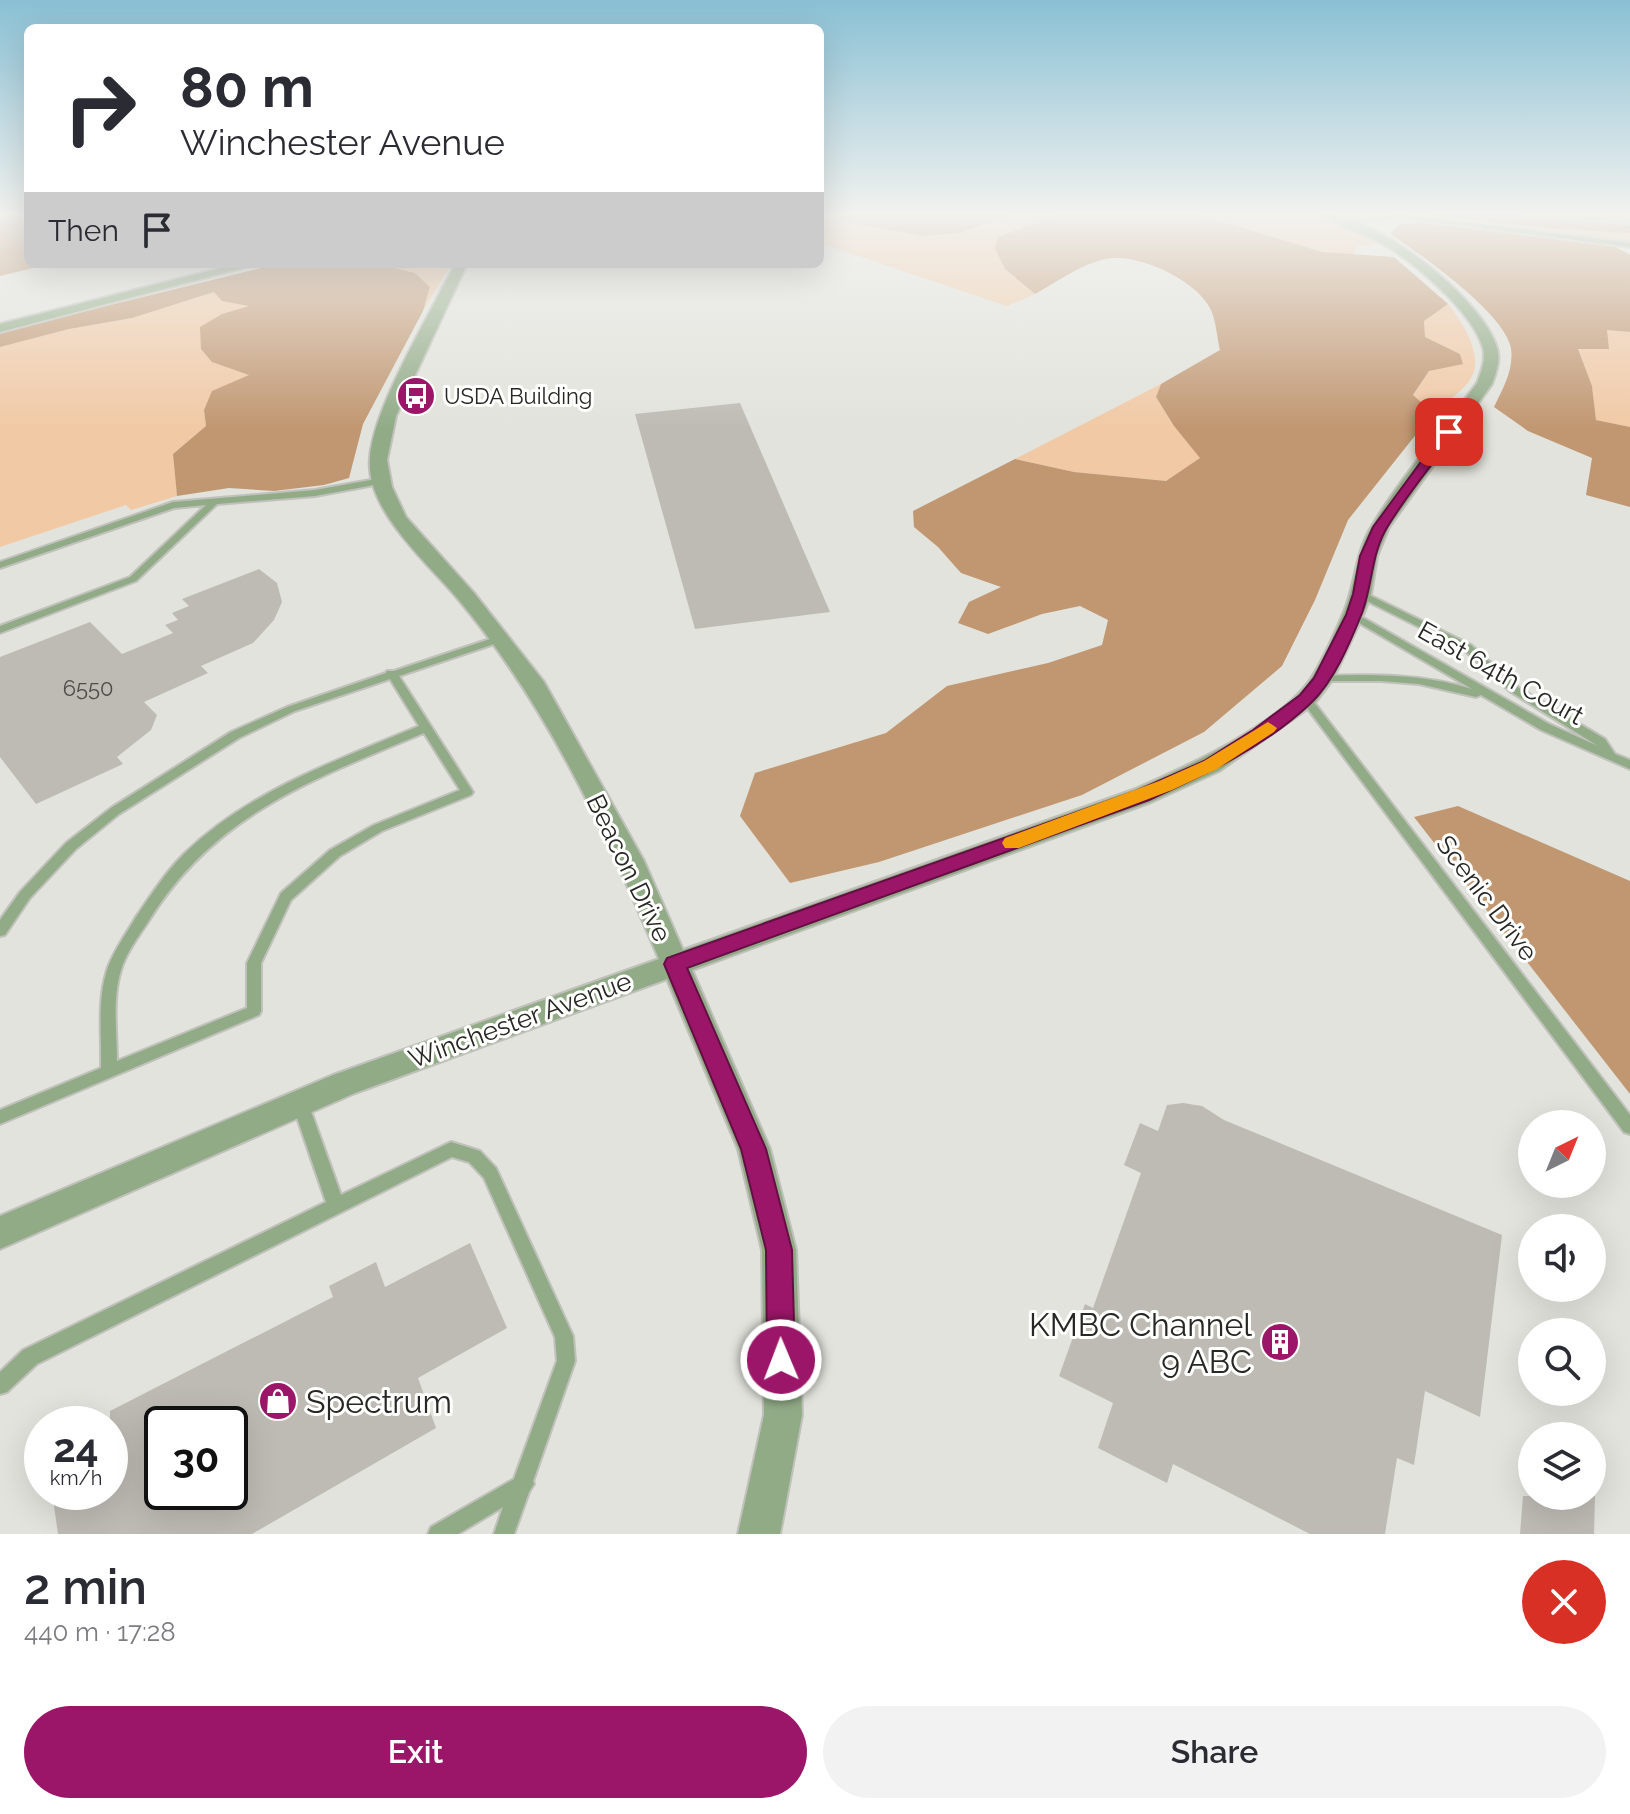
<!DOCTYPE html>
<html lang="en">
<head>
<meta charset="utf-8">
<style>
  :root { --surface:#fff; --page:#f2f2f3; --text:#2b2b33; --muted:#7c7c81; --accent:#9b1668 }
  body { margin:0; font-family:Raleway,sans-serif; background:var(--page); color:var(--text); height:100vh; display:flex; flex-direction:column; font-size:30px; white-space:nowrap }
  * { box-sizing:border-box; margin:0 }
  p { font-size:26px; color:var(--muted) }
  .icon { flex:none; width:44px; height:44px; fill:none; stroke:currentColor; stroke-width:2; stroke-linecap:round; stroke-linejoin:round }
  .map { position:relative; height:1534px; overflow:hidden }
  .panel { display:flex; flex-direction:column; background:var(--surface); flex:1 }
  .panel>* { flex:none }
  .hud { position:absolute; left:24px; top:24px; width:800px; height:244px; border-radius:12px; box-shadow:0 8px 32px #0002; background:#fff; color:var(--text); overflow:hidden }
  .needle { width:52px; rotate:43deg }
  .tools { position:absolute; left:1518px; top:1110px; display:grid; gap:16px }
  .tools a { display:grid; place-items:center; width:88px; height:88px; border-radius:50%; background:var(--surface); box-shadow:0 8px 32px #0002; font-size:40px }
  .speed { position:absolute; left:24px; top:1406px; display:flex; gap:16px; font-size:40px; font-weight:700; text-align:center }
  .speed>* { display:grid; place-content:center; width:104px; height:104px; border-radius:50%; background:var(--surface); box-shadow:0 8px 32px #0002; line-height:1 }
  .speed small { font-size:20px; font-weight:400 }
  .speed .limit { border:4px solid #111; border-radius:12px; background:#fff; color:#111 }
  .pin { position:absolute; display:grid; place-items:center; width:68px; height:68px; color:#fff; margin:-34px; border-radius:16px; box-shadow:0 4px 12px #0006 }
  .me { position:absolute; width:88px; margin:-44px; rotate:359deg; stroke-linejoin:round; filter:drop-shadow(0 0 6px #0008) }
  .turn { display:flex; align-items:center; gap:28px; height:168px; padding:0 24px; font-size:36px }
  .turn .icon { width:104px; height:104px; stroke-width:2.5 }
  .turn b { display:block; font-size:56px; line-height:68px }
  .then { display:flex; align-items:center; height:76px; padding:0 24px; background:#0003; gap:16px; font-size:30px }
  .round { display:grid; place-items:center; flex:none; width:84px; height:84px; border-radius:42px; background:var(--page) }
  .overview { display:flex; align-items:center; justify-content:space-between; height:136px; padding:0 24px }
  h1 { font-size:48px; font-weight:600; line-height:60px }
  .primary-button { display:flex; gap:16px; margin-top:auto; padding:16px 24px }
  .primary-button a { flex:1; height:92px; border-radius:48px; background:var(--accent); color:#fff; font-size:32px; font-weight:600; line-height:92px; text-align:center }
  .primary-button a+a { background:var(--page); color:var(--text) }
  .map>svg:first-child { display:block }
  .green { fill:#f1c9a5 }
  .forest { fill:#c19771 }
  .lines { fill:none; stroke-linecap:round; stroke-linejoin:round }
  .stream { stroke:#9ad3b6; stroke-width:4 }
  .building { fill:#bebbb5; fill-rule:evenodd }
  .lane-casing { stroke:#c0c1bb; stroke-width:4 }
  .street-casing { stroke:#c0c1bb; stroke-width:4 }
  .lane { fill:#91ab87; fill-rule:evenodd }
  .street { fill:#91ab87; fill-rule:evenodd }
  .route { fill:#9b1668; stroke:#650e44; stroke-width:2 }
  .slow { fill:#f59e0b }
  .labels { text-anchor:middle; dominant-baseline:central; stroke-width:6; stroke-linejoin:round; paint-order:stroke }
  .far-poi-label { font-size:22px; fill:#272725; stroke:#fffffe; text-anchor:start }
  .number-label { font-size:22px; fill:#4d4c49 }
  .street-label { font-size:26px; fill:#272725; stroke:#fffffe }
  .near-poi-label { font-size:32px; fill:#272725; stroke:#fffffe; text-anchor:end }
</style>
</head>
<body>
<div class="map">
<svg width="1630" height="1534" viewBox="0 0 1630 1534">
  <rect width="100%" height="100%" fill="#e2e3dc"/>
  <!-- green -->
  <path class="green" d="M820 213H865L842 216 960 233 1013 213H1063L998 238 1005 269 1035 294 1007 306 820 243Z
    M1195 213H1313L1379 244 1356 247 1354 256 1322 252Z
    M1432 215 1548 228 1630 233V242Z
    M402 264H451L423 311 430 287 392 268Z
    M214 292 251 306 222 314 250 375 204 410 206 426 173 454 177 496 131 510 126 505 0 547V347L69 329 132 318Z
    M1448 304C1463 324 1488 359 1467 384 1457 395 1444 404 1433 413L1413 396 1429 371 1460 354 1425 337 1424 321Z
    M1606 330 1630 332V427L1596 420 1592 386 1578 349H1608Z
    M1161 384 1156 397 1174 426 1201 458 1166 481 1074 472 1015 459Z"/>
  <!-- forest -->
  <path class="forest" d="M15 213H28V264H50L0 276V217Z
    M865 213H1013L960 233 925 236 849 223 840 216Z
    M1063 213H1195L1322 252 1394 257 1448 304 1424 321 1425 337 1460 354 1463 364 1429 371 1413 395 1433 413 1348 520 1315 600 1282 666 1204 732 1082 795 879 862 790 883 740 816 755 773 886 733 947 686 1048 663 1102 645 1108 620 1080 606 1042 614 988 634 958 623 969 602 1001 587 961 573 938 547 914 527 913 511 1015 459 1074 472 1166 481 1200 458 1174 426 1156 397 1161 384 1220 350C1217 338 1216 319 1210 308 1196 281 1144 256 1114 258 1086 260 1059 281 1035 294L1005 269 995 248 998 237Z
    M1404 213 1630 217V233L1548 228Z
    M1429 222 1614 246 1630 255V332L1607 330 1609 349H1578L1592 386 1596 420 1630 427V507L1586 495 1592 458 1528 431 1494 407C1503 388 1514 370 1511 348 1504 312 1420 254 1390 234L1400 224Z
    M277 264H402L394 268 415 273 430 287 423 311 363 424 349 478 324 485 274 491 229 488 177 496 173 454 206 426 204 410 212 391 249 375 212 362 201 349 200 327 222 314 249 306 222 301 214 292 132 318 69 329 0 347V332Z
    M1458 806 1630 881V1094L1414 817Z"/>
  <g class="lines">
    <!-- stream -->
    <path class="stream" d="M1448 213 1630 223"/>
  </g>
  <!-- building -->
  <path class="building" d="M740 403 830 612 695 629 635 414Z
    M259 569 277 583 282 602 274 620 253 643 201 666 208 673 144 702 157 715 151 730 117 757 123 764 36 804 0 757V657L90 622 122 654 173 633 165 625 178 620 172 613 189 606 182 599Z
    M1183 1103 1202 1106 1224 1120 1502 1235 1480 1417 1425 1391 1414 1465 1397 1458 1385 1534H1310L1173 1464 1167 1483 1098 1448 1113 1403 1059 1376 1085 1304 1093 1308 1141 1173 1124 1165 1140 1123 1158 1131 1167 1105Z
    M470 1243 507 1328 418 1378 436 1428 252 1534H58L52 1492H110V1411L333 1297 329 1286 376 1262 385 1287ZM162 1424H230V1492H162Z
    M1523 1496H1595L1594 1534H1520Z"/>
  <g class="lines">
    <defs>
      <path id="lane" d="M1401 214 1630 243V247L1401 218 1342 223 1339 221Z
        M382 478 385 479V483L315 496 217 504 136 581 0 633V626L130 577 206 505 174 508 0 568V562L173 502 315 490Z
        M1361 591 1471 645 1519 688 1605 739 1615 754 1630 760V769L1541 730 1481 695 1476 697 1419 684 1381 681H1318L1316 679 1318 677 1322 676C1373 674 1423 674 1472 689L1349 617 1348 615 1349 613 1353 612 1549 724 1598 746 1511 692 1463 649 1357 596 1356 594Z
        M499 636 503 637 504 639 503 641 399 676 473 792 471 795 382 831 340 856 291 900 261 963V1011L259 1015 0 1124V1110L101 1068C102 1036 97 1001 107 970 113 952 126 934 136 917 151 895 165 873 184 854 248 791 338 760 419 726L390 679 295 711 239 738 119 814 76 849 30 898 5 935 0 936V920L20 892 66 843 111 808 231 732 287 707 386 673 387 671H394ZM424 733 460 790 374 825 330 850 281 893 247 963V1008L117 1061C117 1032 112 999 121 970 126 953 138 937 148 922 213 815 313 779 424 733Z
        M1306 696 1310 697 1630 1115V1134L1624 1132 1302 701 1300 699Z
        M300 1096 306 1098 308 1103 341 1195 451 1142 480 1151 496 1168 573 1336 575 1361 533 1481 534 1484 529 1492 514 1534H494L503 1507 458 1534H428L431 1527 514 1479 557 1361 555 1337 484 1178 469 1162 452 1157 37 1364 7 1392 0 1394V1372L23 1350 326 1202 292 1103 294 1098Z"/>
      <path id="street" d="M1320 213C1373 213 1482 297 1497 348 1501 360 1496 373 1492 384L1389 527 1377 556 1371 594 1363 615 1333 679 1314 704 1219 771 1151 802 692 970 770 1149 796 1250 802 1415 780 1534H738L764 1415 762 1250 738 1149 667 979 355 1093 0 1249V1216L333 1075 659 959C606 833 547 705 458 599 428 563 365 510 370 458 374 406 430 314 455 264H467L396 416 387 460 392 487 406 517 474 593 544 682 644 861 683 950 1133 790C1184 768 1282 724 1312 677 1324 658 1335 633 1344 612 1356 583 1355 553 1372 526 1402 476 1442 430 1477 383 1481 372 1486 360 1483 348 1473 312 1413 261 1381 243 1362 232 1337 227 1320 213Z
        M237 264H258L0 332V324Z"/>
    </defs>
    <!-- lane casing -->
    <use href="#lane" class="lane-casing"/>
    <!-- street casing -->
    <use href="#street" class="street-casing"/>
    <!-- lane -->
    <use href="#lane" class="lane"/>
    <!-- street -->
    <use href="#street" class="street"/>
  </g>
  <!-- sky -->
  <linearGradient id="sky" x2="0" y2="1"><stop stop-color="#89c0d4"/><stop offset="0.5" stop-color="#f2f2ef"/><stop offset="1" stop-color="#f2f2ef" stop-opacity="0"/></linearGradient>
  <rect width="1630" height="428" fill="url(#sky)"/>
  <!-- route -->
  <path class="route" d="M1445 429 1456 432C1434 463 1408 493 1388 526 1371 553 1373 584 1362 613 1350 643 1334 681 1311 703 1265 747 1206 774 1149 800L687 968 766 1149 792 1250 795 1360 791 1370 781 1374 771 1370 767 1360 766 1250 741 1149 664 964 667 958 1136 791 1204 761 1253 730 1300 695 1314 678 1346 615 1353 594 1360 556 1373 527Z"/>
  <!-- slow -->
  <path class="slow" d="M1268 722 1277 728 1274 732 1217 769 1172 790 1019 848H1005L1002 843 1005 838 1159 781 1204 761Z"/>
  <!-- icons -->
  <defs>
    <symbol id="bus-disc" viewBox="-11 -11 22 22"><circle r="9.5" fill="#9b1668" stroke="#fffffe"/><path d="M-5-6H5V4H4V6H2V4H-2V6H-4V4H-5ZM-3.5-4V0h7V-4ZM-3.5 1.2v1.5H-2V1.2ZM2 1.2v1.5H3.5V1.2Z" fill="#fff"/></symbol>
    <symbol id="building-disc" viewBox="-11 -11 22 22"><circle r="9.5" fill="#9b1668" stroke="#fffffe"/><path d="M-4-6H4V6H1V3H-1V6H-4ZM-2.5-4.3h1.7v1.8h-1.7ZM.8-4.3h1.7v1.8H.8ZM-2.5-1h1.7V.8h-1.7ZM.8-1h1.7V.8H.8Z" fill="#fff"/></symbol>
    <symbol id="shop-disc" viewBox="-11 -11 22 22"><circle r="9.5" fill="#9b1668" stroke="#fffffe"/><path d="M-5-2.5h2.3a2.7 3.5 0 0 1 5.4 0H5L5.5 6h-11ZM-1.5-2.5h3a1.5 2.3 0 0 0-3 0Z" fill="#fff"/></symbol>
  </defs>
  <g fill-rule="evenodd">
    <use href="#bus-disc" x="394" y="374" width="44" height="44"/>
    <use href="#building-disc" x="1258" y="1320" width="44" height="44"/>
    <use href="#shop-disc" x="256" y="1379" width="44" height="44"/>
  </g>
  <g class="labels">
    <!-- far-poi labels -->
    <g class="far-poi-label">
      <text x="444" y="396">USDA Building</text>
    </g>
    <!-- number labels -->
    <g class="number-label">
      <text x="88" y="688">6550</text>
    </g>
    <!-- street labels -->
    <g class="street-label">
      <text transform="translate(1501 673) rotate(29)">East 64th Court</text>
      <text transform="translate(629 868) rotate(64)">Beacon Drive</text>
      <text transform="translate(1487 898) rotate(53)">Scenic Drive</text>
      <text transform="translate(520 1020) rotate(-20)">Winchester Avenue</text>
    </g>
    <!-- near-poi labels -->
    <g class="near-poi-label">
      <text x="1252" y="1324">KMBC Channel<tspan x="1252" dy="37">9 ABC</tspan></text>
      <text x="306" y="1401" text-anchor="start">Spectrum</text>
    </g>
  </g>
</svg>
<div class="tools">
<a><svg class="needle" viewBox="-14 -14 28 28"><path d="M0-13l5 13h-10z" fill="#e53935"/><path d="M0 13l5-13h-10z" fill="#7c7c81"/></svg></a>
<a><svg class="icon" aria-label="sound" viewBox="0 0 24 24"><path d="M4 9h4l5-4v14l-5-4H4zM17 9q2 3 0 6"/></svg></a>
<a><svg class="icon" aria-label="search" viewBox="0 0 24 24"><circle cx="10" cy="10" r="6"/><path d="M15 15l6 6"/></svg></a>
<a><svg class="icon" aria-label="layers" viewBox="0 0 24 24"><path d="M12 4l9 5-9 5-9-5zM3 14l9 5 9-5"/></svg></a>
</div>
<div class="speed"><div>24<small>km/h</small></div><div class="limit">30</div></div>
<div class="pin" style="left:1449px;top:432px;background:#d93025"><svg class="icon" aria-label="arrive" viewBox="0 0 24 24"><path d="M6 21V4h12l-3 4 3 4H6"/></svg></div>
<svg class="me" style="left:781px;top:1360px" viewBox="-20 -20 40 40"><circle r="17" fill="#9b1668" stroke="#fff" stroke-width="3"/><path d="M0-11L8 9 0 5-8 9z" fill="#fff"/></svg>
<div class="hud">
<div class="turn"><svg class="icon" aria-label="right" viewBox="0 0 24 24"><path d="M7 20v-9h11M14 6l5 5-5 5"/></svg><div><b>80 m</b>Winchester Avenue</div></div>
<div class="then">Then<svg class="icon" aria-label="arrive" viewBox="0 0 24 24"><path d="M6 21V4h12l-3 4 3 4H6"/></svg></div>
</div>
</div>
<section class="panel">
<div class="overview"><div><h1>2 min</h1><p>440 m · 17:28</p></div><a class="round" style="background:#d93025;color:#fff"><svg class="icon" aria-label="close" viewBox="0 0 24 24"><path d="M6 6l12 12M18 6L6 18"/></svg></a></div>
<div class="primary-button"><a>Exit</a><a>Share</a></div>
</section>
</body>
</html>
